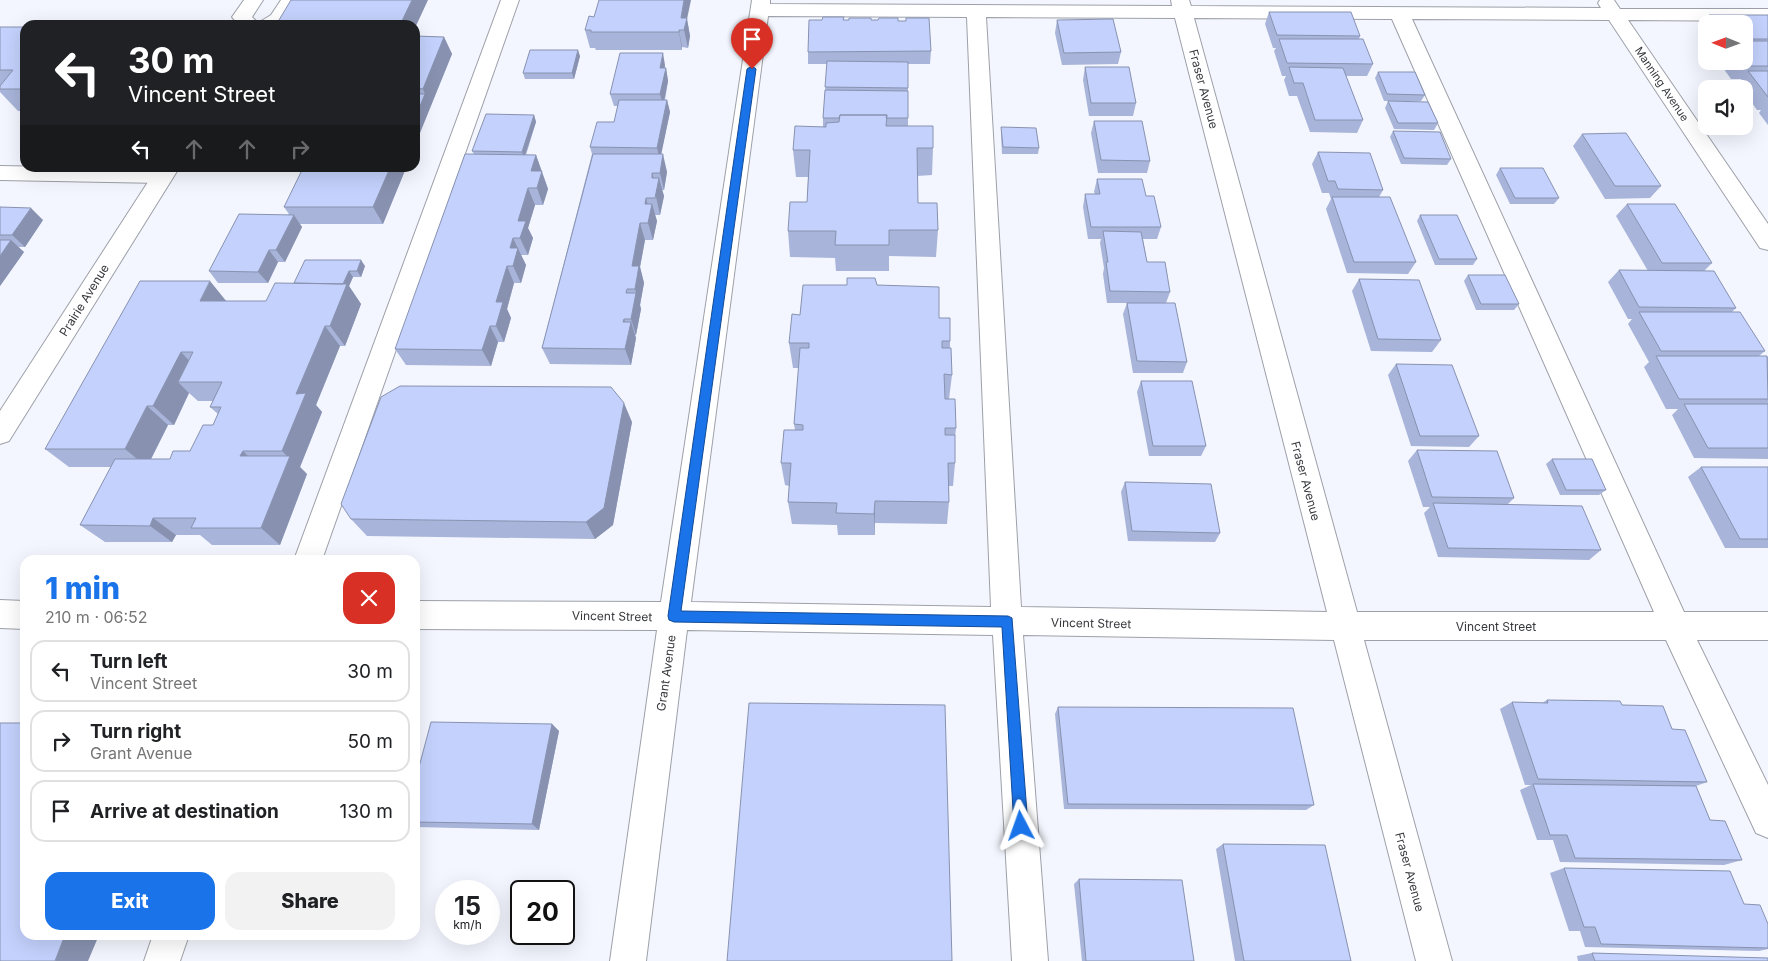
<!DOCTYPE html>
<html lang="en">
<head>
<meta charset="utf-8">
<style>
  :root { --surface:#fff; --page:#f2f2f2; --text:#202124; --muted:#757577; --line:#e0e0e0; --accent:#1a73e8 }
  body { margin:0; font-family:Inter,sans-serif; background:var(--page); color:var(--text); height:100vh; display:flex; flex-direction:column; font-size:19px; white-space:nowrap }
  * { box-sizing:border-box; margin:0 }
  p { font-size:16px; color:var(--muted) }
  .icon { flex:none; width:28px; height:28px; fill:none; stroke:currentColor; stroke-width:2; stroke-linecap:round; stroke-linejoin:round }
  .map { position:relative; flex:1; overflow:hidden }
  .details { position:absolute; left:20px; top:555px; width:400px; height:385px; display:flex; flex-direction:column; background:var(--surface); border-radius:15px; box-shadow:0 5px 20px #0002 }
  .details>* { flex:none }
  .top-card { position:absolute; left:20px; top:20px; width:400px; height:152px; border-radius:15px; box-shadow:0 5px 20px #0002; background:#202124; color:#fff; overflow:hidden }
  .needle { width:32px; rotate:271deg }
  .fabs { position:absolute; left:1698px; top:15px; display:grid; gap:10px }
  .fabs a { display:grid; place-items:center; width:55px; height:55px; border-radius:10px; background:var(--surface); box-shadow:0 5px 20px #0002; font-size:25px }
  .speed { position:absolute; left:435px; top:880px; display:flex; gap:10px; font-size:25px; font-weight:700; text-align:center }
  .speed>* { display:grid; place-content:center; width:65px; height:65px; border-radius:50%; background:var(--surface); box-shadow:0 5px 20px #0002; line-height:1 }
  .speed small { font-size:12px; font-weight:400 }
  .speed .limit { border:2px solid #111; border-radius:8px; background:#fff; color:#111 }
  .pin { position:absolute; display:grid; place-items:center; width:42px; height:42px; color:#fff; margin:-51px -21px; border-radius:50% 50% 50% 0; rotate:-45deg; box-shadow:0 0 5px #0007 }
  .pin .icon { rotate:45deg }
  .me { position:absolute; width:55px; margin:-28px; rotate:356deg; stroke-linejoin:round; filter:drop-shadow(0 0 4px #0008) }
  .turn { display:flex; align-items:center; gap:18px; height:105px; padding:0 25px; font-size:22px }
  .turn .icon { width:65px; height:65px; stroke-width:2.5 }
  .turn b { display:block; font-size:35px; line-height:42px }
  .lanes { display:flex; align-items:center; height:48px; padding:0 25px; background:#0003; justify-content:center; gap:25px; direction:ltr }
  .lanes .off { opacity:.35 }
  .round { display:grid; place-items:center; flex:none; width:52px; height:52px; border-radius:15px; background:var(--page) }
  .summary { display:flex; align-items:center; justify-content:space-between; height:85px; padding:0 25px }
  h1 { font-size:30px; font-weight:800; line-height:38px; color:var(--accent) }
  .action { display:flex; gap:10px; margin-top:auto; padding:10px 25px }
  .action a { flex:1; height:58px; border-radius:15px; background:var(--accent); color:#fff; font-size:20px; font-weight:800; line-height:58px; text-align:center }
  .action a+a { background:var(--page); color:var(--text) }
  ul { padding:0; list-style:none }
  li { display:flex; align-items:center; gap:15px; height:62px; margin:0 10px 8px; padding:0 15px; border:2px solid var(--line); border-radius:15px }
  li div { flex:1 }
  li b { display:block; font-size:19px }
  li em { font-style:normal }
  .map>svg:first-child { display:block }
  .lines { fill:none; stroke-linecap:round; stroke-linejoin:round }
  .minor-casing { stroke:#9da0a8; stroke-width:2 }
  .major-casing { stroke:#9da0a8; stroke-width:2 }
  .minor { fill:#fff; fill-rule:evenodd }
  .major { fill:#fff; fill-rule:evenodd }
  .wall { fill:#a8b4d9; fill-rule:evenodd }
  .shaded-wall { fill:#8892b0 }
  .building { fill:#c3d1fc; stroke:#8892b0 }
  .route { fill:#1a73e8; stroke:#114b97 }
  .labels { text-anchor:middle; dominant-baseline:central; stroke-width:4; stroke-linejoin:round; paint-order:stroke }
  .far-street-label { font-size:11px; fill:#37383c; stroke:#fff }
  .street-label { font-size:12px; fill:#37383c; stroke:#fff }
</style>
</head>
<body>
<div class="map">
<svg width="1768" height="961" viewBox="0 0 1768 961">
  <rect width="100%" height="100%" fill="#f3f6fe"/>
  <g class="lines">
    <defs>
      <path id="minor" d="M501 0H519L322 560H294Z
        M752 0H770V4L1172 6 1171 0H1189L1191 6 1601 8 1598 3 1600 0H1614L1620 9H1768V21L1628 20 1768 224V250L1760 248 1609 20 1412 19 1684 612H1768V640H1697L1768 785V838L1756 833 1666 640H1364L1452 961H1416L1334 640 1023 635 1048 961H1012L993 635 687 630 646 961H610L657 630 415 629V601L661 602ZM768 16 967 17 991 607 691 602ZM986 17 1175 18 1327 612 1021 607ZM1194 18 1392 19 1654 612H1357Z
        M0 166 162 169 170 171 173 176 170 181 162 183 0 180Z
        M0 600 25 601V629L0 628Z
        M153 935H189L180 961H144Z"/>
      <path id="major" d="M244 0H263L252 17 258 23 271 15 281 0H299L285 23 281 25H239L232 17Z
        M157 168H179L9 441 0 444V411Z"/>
    </defs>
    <!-- minor casing -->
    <use href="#minor" class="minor-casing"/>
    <!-- major casing -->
    <use href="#major" class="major-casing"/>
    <!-- minor -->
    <use href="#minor" class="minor"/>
    <!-- major -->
    <use href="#major" class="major"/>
  </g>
  <!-- wall -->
  <path class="wall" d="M1269 12 1360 36 1359 39 1373 64 1367 76H1346L1363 120 1357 133 1310 132 1297 96H1289L1284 80 1286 76H1282L1274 51 1276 48H1273L1265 24Z
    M1709 15H1768V125L1759 113 1761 110H1757L1744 92V89H1742L1738 83 1742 79H1731L1721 65 1724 61H1744V24H1706V45L1701 38 1704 34 1699 27Z
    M687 19 690 36 688 48 682 47V50H596L595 48H590L585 30Z
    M844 20 898 21 931 51 930 64H908V126L933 148 932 175 917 176 918 203 938 230 936 257 889 256V271H836L835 258 790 257 788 231 807 202 808 177H796L793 150 823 127V118L827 64H808V52Z
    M1057 20 1121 52 1118 64 1062 65 1055 33Z
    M0 27H25V111H18L0 92Z
    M415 36 444 37 452 54 415 145Z
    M580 56 574 79H525L523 73Z
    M665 65V68H666L668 81 665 100H667L670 112 661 154 667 172 664 190H662L664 196 660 215H655L657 221 653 240H645L640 267 644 283 640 305 641 309 636 335H635L636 338 631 365 550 364 542 348 592 154 590 147 614 122 618 106H614L610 94Z
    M1085 67 1136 103 1133 116H1089L1083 80Z
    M1378 72 1425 95 1421 101H1384L1375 78Z
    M1388 101 1438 123 1434 130 1394 129 1385 108Z
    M534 115 536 122 526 155H536L548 189 543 205H535L528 228 533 238 528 255H521L526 265 521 283H514L507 309 511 318 504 342H498L491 366 406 365 395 349 474 154 472 151Z
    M1094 121 1150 161 1147 173H1098L1091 133Z
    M1001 127 1039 148 1038 154H1002L1001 134Z
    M1393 131 1451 159 1447 165 1401 164 1390 137Z
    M1582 134 1661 186 1650 198 1605 199 1573 146Z
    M1318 152 1383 190 1379 197 1416 262 1408 274 1347 273 1326 209 1331 199 1329 193H1322L1312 164Z
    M406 168 383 224H300L302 227 285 262H278L268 283H218L209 271 289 214 284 207Z
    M1500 168 1559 198 1554 204H1510L1496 175Z
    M1097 179 1146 196 1161 227 1157 239H1143L1147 262 1170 292 1166 303 1187 362 1183 373H1133L1123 314 1127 303H1107L1103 274 1104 268 1100 243 1101 239H1088L1083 207 1085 194H1095L1094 192Z
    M1627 204 1712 263 1704 271 1736 308 1732 312 1765 351 1759 356 1768 357V459L1694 458 1672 415 1678 409H1666L1644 367 1649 362 1628 324 1632 319H1628L1608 282 1619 270 1648 271 1616 216Z
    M0 207 43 220 25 247H18L24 252 0 286Z
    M1420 215 1477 259 1473 265H1435L1417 221Z
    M365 266 361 277H353L349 286 361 304 345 346H340L316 405 322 412 300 467 307 474 280 545H212L200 535H176L172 542H105L80 525 111 467H69L45 449 227 301H266L294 283ZM189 393 198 401H213L210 407 218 414 213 425 190 451 170 459H151L168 425H174Z
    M1468 275 1519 304 1514 310H1476L1464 281Z
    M1359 279 1441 340 1432 352 1371 351 1352 291Z
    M877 285 939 318 950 341V348L952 375 949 399 956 428 955 438V463L953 486H949V502L947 524 875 523V535H838L837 525 792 524 788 502 789 486 785 485 781 463 795 430 794 424 799 368H793L789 343 800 315Z
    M1396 364 1479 436 1469 447 1411 446 1388 375Z
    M1141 381 1206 446 1201 456H1149L1137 392Z
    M632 422 613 525 595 539 367 536 351 519Z
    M1417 450 1514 498 1507 505 1601 550 1589 560 1438 557 1424 513 1430 507H1423L1408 461Z
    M1552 459 1606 490 1599 495H1560L1546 464Z
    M1701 467H1768V548H1725L1688 477Z
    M1125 482 1220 533 1215 542 1128 541 1121 492Z
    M1547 700 1622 705 1672 729 1707 782 1696 786 1710 820 1742 860 1724 865 1560 862 1553 840H1537L1520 790 1531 785H1525L1500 709 1512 702 1542 703Z
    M1058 707 1314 805 1306 810 1064 809 1055 714Z
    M552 724 559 731 539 830 415 827V782Z
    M1223 844 1351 961H1235L1216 849Z
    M1564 868 1744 904 1768 924V949L1759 951 1585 947 1580 931H1569L1550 873Z
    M1079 879 1194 961H1082L1074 884Z
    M1592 953 1768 961H1578L1577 956Z"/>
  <!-- shaded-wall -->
  <path class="shaded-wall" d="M412 0H428L415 28V25H400Z
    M684 0H691L687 19 690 36 688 48 684 30 681 18Z
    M679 30 682 47V50L679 32Z
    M444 37 452 54 415 145V118L425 94 423 89Z
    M578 50 580 56 574 79 572 73Z
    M663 53 665 65 662 81 660 68Z
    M666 68 668 81 663 106 660 94Z
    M667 100 670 112 660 160 657 148Z
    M534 115 536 122 524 158 522 152Z
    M663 154 667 172 664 190 660 173Z
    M536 155 548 189 543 205 531 171Z
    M390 168H406L383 224 373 207Z
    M652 173 657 190 659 178 664 196 660 215 652 178Z
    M528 188 535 205 528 228 533 238 528 255 520 238 518 221Z
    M646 198 650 214 652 204 657 221 653 240 648 223 645 204Z
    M31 208 43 220 25 247 12 235Z
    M294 215 302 227 285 262 276 250Z
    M640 223 645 240 640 267 644 283 640 305 641 309 636 335 631 319 636 293 635 289 632 266Z
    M513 238 526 265 521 283 513 266 510 248Z
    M11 240 24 252 0 286V256Z
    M269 250 278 262 268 283 258 272Z
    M361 260 365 266 361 277 357 271Z
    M507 266 514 283 507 309 511 318 504 342 496 326V302Z
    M349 271 353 277 349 286 361 304 345 346 330 326 342 287Z
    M210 281 227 302 200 301Z
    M624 319 629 332 631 322 636 338 631 365 625 349 623 322Z
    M325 326 340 346 316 405 322 412 300 467 307 474 280 545 261 528 289 458 282 451 296 394Z
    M490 326 498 342 491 366 482 350Z
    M181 352 200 372 178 382 189 393 174 425 153 406Z
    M624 403 632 422 613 525 595 539 586 522Z
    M147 406 168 425 147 467 125 449Z
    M243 451 261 469 240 456Z
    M875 501V535L874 514Z
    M153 518 176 535 172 542 150 526Z
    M552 724 559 731 539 830 532 824Z
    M65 935H99L88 961H55Z"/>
  <!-- building -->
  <path class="building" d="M291 0H412L400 25H276Z
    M599 0H684L681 18H687L684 30H679V32H591V30H585L589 16 594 17Z
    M1269 12H1351L1360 36 1277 35Z
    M1709 15H1768V39H1744V24H1716Z
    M823 17H844L843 20H849V18H871V20H878L879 18H898V21H906V18H929L931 51 808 52 809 20H822Z
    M1113 19 1121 52 1064 53 1057 20Z
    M0 27H25V89H0V86L13 70H0Z
    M415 36 444 37 423 89 415 88Z
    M1279 39H1363L1373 64 1287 63Z
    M1744 41H1768V66H1742L1738 61H1744Z
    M530 50H578L572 73H523Z
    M620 53H663L660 68H666L660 94H610Z
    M827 61 908 62V88L825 87Z
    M1085 67H1129L1136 103H1091Z
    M1289 67 1343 68 1363 120H1315L1303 83H1294Z
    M1748 71H1768V97Z
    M1378 72H1415L1425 95 1387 94Z
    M825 90 908 91V118H886L887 115H840L839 118H823Z
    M415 94H425L415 118Z
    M619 100H667L657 148 590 147 597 122H614Z
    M1388 101 1428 102 1438 123H1398Z
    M486 114 534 115 522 152 472 151Z
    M840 115H887L886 126H933V148H917L918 203H937L938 230H889V245H835L836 231H788L790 202H807L810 150H793L795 126 826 127V123L839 122Z
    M1094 121H1142L1150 161 1101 160Z
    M1001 127 1036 128 1039 148 1003 147Z
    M1393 131 1440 132 1451 159 1404 158Z
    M1626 133 1661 186H1615L1582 134Z
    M1318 152 1370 153 1383 190 1338 189 1335 181H1328Z
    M465 154 536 155 531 171H542L537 188H528L518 221H526L520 238H513L510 248H518L513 266H507L496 302H503L496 326H490L482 350 395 349Z
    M593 154H663L660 173H652V178H659L655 198H646L645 204H652L648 223H640L632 266H639L635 289H627L626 293H636L631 319H624L623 322H631L625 349 542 348Z
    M303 168H390L373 207H284Z
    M1500 168H1543L1559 198H1515Z
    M1097 179H1142L1146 196H1154L1161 227H1091L1085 194H1100Z
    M1332 197H1390L1416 262H1354Z
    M1627 204H1675L1712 263H1662Z
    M0 207 31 208 12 235H0Z
    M239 214 294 215 276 250H269L258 272 209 271Z
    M1420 215H1457L1477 259H1439Z
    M1103 231 1141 232 1147 262H1165L1170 292 1110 291 1106 262H1108Z
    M0 240H11L0 256Z
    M305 260H361L357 271H349L343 284 294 283Z
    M1619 270 1714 271 1736 308 1639 307Z
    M1468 275H1505L1519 304H1481Z
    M847 278H875L877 285 939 287V318H950V341H942V348H951L952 375 944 374 945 399H955L956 428H945V435H955V463H948L949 502 875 501 874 514 836 513 837 503 788 502 791 463H781L784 430H803V425L794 424 800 348H809V343H789L792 314 800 315 803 285H847Z
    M1359 279 1419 280 1441 340 1378 339Z
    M140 281H210L200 301H266L275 283 347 284 330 326H325L296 394 306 393 282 451H243L240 456H290L261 528H191L196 518H153L150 526 80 525 115 459H170L173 451H190L203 425H213L221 407H210L222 382H178L193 352H181L153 406H147L125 449H45Z
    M1127 303H1175L1187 362 1137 361Z
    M1639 312H1740L1765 351H1661Z
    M1656 356H1767L1768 399H1679Z
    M1396 364 1452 365 1479 436H1420Z
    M1141 381H1192L1206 446H1153Z
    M400 386 611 387 624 403 604 508 586 522 351 519 341 504 381 397Z
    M1684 404H1768V448H1708Z
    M1417 450 1497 451 1514 498 1432 497Z
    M1552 459H1592L1606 490H1566Z
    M1701 467H1768V539H1740Z
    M1125 482 1211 484 1220 533 1132 531Z
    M1433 503 1582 506 1601 550 1448 548Z
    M1547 700 1620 701 1622 705 1663 706 1672 729 1685 730 1707 782 1538 779 1512 702 1548 703Z
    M749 703 945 705 952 961H727Z
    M1058 707 1293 708 1314 805 1068 804Z
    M431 722 552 724 532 824 415 822V782Z
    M0 723H25V935H65L55 961H0Z
    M1533 784 1696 786 1710 820 1725 821 1742 860 1575 858 1567 835H1550Z
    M1223 844 1325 845 1351 961H1244Z
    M1564 868 1730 871 1744 904 1760 905 1768 924V948L1601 944 1595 927H1584Z
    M1079 879 1182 880 1194 961H1086Z
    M1592 953 1768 958V961H1595Z"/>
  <!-- route -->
  <path class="route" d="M752 66 756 69 681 611 1008 616 1012 618 1028 826 1026 831 1021 833 1016 831 1014 826 1002 627 674 622 669 620 668 616 747 69Z"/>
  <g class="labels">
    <!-- far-street labels -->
    <g class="far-street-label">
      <text transform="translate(1662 84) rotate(56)">Manning Avenue</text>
    </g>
    <!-- street labels -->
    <g class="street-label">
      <text transform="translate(1204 89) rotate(75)">Fraser Avenue</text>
      <text transform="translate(84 300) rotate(-58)">Prairie Avenue</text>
      <text transform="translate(1306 481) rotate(75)">Fraser Avenue</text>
      <text transform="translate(612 616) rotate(1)">Vincent Street</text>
      <text transform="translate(1091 623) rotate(1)">Vincent Street</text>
      <text x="1496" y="626">Vincent Street</text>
      <text transform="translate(666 673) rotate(-82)">Grant Avenue</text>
      <text transform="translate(1410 872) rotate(75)">Fraser Avenue</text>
    </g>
  </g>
</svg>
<div class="fabs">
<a><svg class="needle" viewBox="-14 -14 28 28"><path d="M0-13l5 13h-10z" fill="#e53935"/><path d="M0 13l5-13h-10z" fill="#757577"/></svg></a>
<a><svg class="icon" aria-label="sound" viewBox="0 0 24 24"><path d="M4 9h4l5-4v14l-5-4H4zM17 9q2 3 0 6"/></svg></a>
</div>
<div class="speed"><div>15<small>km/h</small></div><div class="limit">20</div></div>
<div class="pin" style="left:752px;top:69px;background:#d93025"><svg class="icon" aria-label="arrive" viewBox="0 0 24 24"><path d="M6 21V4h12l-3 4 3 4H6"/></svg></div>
<svg class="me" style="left:1021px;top:826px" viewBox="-20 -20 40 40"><path d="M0-17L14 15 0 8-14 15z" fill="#1a73e8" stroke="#fff" stroke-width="4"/></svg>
<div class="top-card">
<div class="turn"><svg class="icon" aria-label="left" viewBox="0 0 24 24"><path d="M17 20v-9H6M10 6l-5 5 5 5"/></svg><div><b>30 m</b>Vincent Street</div></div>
<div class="lanes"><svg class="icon" aria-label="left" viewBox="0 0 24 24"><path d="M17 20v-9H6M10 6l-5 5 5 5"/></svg><svg class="icon off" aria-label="ahead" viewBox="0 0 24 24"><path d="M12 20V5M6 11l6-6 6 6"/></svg><svg class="icon off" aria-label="ahead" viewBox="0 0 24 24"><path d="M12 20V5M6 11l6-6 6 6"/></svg><svg class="icon off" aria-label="right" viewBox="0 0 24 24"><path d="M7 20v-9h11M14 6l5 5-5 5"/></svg></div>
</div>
<section class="details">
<div class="summary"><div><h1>1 min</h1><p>210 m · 06:52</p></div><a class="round" style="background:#d93025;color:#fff"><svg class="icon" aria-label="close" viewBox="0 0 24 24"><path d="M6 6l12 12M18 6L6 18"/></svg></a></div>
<ul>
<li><svg class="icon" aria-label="left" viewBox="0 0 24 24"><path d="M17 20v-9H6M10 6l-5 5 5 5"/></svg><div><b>Turn left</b><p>Vincent Street</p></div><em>30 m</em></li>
<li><svg class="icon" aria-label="right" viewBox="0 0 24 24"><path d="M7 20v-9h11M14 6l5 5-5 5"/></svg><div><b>Turn right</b><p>Grant Avenue</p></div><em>50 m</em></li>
<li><svg class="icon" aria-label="arrive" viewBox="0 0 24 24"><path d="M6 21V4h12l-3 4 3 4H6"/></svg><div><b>Arrive at destination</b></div><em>130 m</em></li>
</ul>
<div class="action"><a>Exit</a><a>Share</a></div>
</section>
</div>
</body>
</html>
